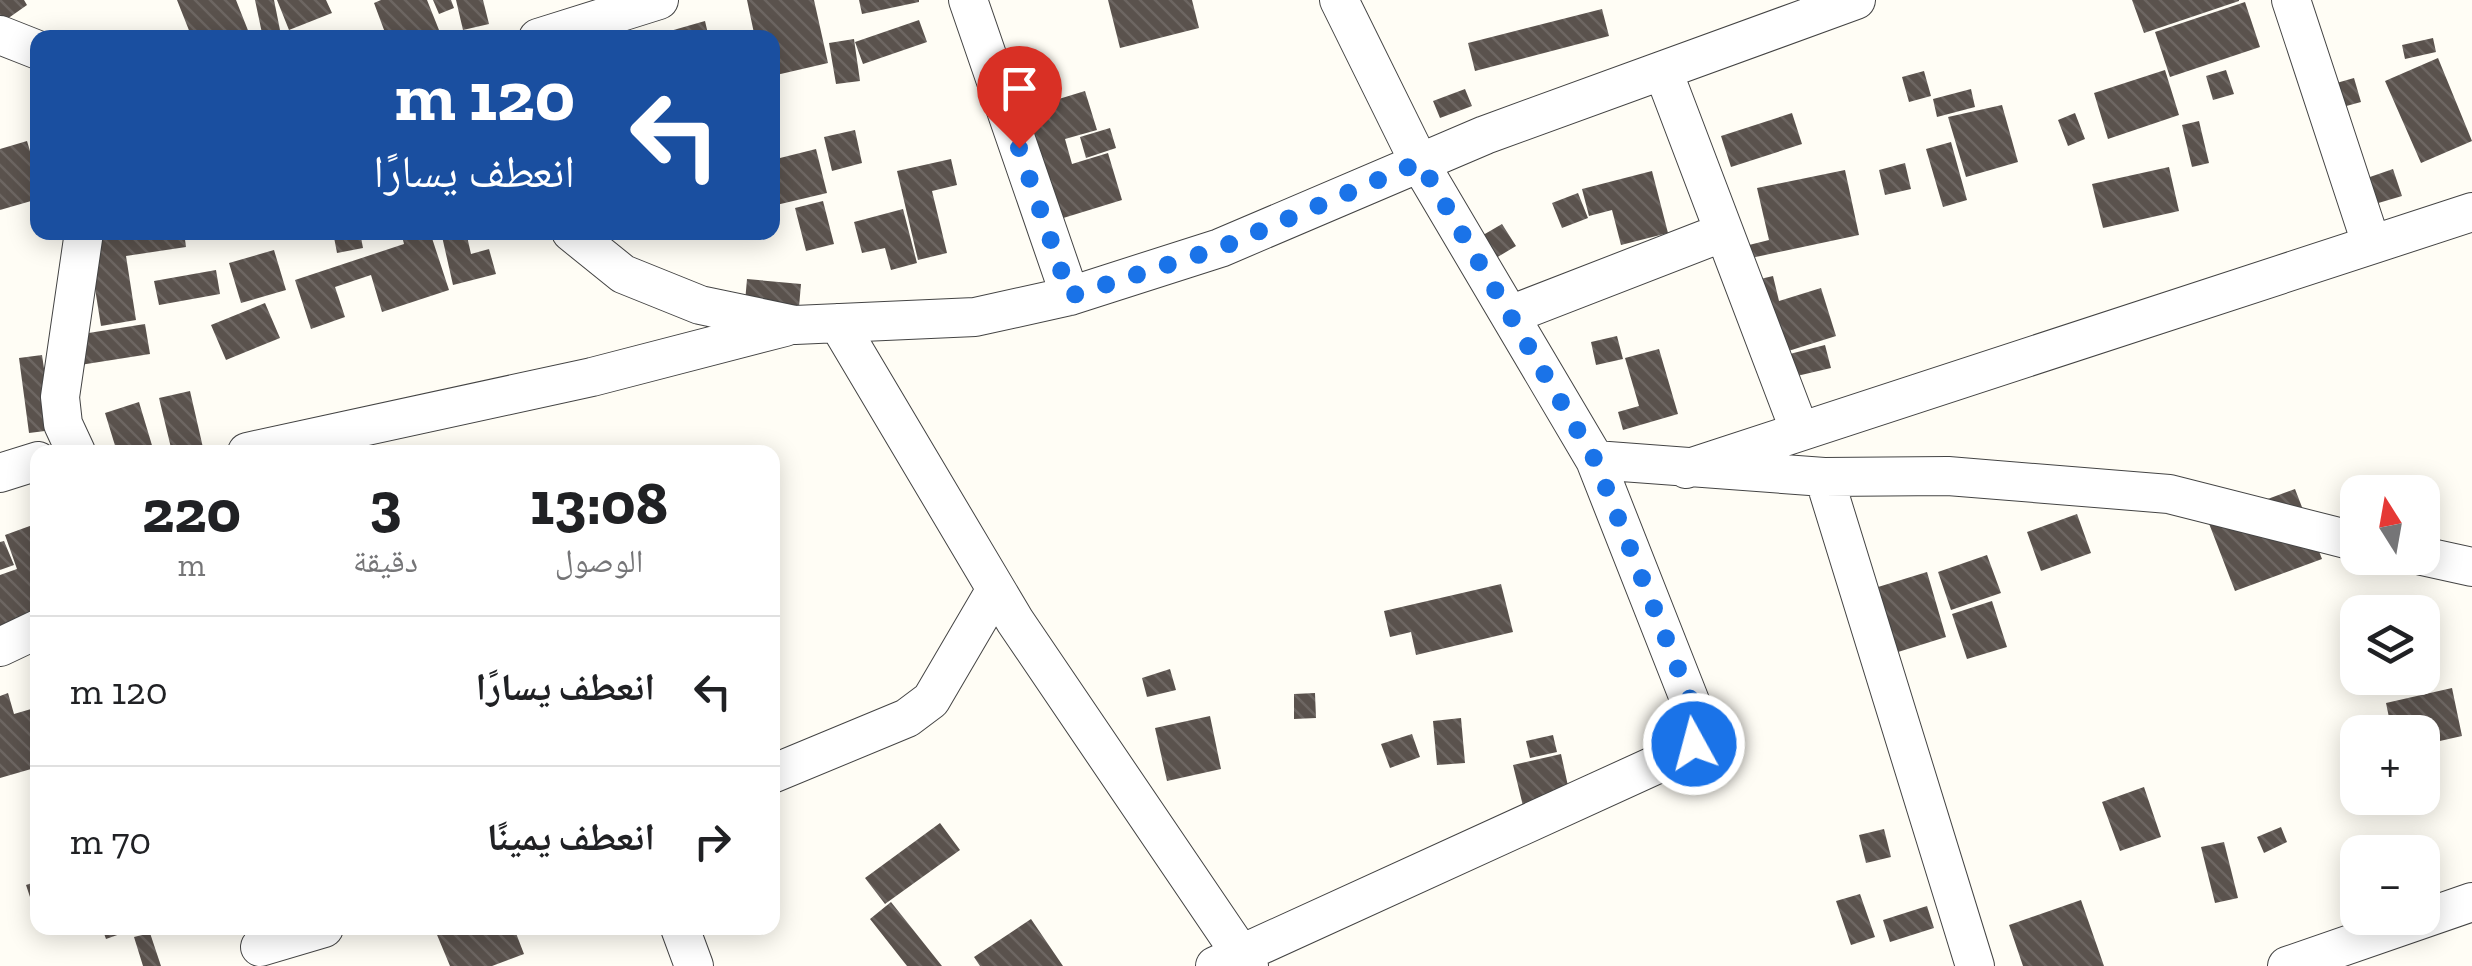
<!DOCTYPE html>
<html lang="ar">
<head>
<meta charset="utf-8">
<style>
  :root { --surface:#fff; --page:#f6f6f6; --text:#202124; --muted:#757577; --line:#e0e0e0 }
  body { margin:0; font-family:"Zilla Slab","Noto Naskh Arabic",serif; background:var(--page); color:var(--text); direction:rtl; height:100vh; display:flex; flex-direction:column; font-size:38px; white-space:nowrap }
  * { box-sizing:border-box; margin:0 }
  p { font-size:32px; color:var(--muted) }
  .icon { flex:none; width:55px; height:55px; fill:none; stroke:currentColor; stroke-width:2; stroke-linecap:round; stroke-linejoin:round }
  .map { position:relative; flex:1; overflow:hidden; direction:ltr }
  .drawer { position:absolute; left:30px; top:445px; width:750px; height:490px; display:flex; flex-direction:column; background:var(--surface); border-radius:20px; box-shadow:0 5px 25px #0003; direction:rtl }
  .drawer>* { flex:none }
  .top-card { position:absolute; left:30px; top:30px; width:750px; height:210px; border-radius:20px; box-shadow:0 5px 25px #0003; direction:rtl; background:#1a4fa0; color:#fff; overflow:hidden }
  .needle { width:65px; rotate:349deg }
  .controls { position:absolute; left:2340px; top:475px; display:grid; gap:20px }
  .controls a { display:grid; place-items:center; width:100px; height:100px; border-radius:20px; background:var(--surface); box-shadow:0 5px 25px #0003; font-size:50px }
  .pin { position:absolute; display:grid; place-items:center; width:85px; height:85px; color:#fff; margin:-102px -42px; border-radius:50% 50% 50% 0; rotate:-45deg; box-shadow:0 0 10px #0007 }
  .pin .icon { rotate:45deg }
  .me { position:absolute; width:110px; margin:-55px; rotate:353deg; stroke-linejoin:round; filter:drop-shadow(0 0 8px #0008) }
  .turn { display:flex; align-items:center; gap:35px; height:210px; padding:0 40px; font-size:45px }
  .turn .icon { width:130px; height:130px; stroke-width:2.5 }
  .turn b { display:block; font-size:70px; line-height:85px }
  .eta { display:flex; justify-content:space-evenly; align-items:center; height:170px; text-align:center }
  .eta b { font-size:60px; font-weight:700; line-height:70px }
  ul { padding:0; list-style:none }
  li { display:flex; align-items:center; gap:30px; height:150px; padding:0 40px; border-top:2px solid var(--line) }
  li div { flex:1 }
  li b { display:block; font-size:38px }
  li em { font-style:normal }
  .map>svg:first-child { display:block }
  .building { fill:url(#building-back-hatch) }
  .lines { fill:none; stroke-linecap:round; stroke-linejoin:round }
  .minor-casing { stroke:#444; stroke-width:40 }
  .minor { stroke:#fff; stroke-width:38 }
  .route { stroke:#1a73e8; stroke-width:18; stroke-dasharray:0 32.4 }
</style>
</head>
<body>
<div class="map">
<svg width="2472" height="966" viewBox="0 0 2472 966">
  <defs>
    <pattern id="building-back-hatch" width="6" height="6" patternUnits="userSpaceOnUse" patternTransform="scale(2.5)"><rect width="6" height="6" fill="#5a524d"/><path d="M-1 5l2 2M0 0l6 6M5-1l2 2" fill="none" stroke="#6d6662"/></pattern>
  </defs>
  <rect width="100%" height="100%" fill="#fffdf5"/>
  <!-- building -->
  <path class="building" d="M0 0H24L27 5 0 24Z
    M177 0H236L251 38H192Z
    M255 0H274L281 35 263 38Z
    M277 0H326L332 13 289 30Z
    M381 0H427L439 30 419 38H387L374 3Z
    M433 0H451L454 8 439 14Z
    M456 0H483L489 24 463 30Z
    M747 0H814L828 63 772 76V38H755Z
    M859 0H919V2L862 14Z
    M1108 0H1192L1199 28 1120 48Z
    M2132 0H2239V1L2144 33Z
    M2245 2 2260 47 2170 77 2155 32Z
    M1602 9 1609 36 1475 71 1468 43Z
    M919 20 927 42 863 64 855 42Z
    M705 21 709 38H664L663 33Z
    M2433 38 2436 52 2405 59 2402 45Z
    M854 39 860 81 836 84 829 43Z
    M2438 58 2472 141 2421 163 2385 81Z
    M2165 70 2179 115 2108 139 2094 93Z
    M2226 70 2234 94 2213 100 2206 76Z
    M1924 71 1931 96 1909 102 1902 77Z
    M2354 78 2361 102 2339 108 2333 84Z
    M1465 89 1472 106 1440 118 1433 101Z
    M1971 89 1975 107 1937 117 1933 99Z
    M1085 91 1097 130 1065 139 1072 164 1108 153 1122 200 1060 219 1026 109Z
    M2002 105 2018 162 1966 177 1948 117Z
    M1792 113 1802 144 1731 167 1721 136Z
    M2075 113 2085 139 2068 146 2058 120Z
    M2199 121 2209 163 2192 167 2182 125Z
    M1110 128 1116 148 1086 158 1080 137Z
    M855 130 862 163 832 171 824 137Z
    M27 141 38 178V199L0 210V149Z
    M1951 142 1967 200 1943 207 1926 149Z
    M816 149 827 193 772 206V160Z
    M951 159 957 185 932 191 947 253 918 260 897 171Z
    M1905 163 1911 189 1885 195 1879 170Z
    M2169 167 2179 211 2103 228 2092 184Z
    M2393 169 2402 196 2375 204 2367 178Z
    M1845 170 1859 235 1751 258 1749 245 1769 240 1757 188Z
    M1652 171 1668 233 1621 245 1612 210 1589 216 1582 189Z
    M1578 193 1588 218 1562 228 1552 203Z
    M823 201 834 244 806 251 795 208Z
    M903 209 917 263 891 270 885 248 862 253 854 222Z
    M1502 224 1516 246 1491 261 1478 238Z
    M86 232H184L186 247 126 256 136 320 101 326Z
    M333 232H360L363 248 337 253Z
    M401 232H430L449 290 382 312 371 275 335 287 345 317 311 329 295 280 404 244Z
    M441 232H466L471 254 489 249 496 274 453 285Z
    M274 250 286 290 241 303 229 263Z
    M216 270 220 294 159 305 154 281Z
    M1773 276 1779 301 1821 288 1836 336 1782 353 1752 281Z
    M747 279 801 284 799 307 745 302Z
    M265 303 280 338 226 360 211 325Z
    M145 324 150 354 80 365 76 335Z
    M1617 336 1623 359 1596 365 1591 342Z
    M1825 345 1831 368 1784 379 1778 357Z
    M1659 349 1678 414 1623 430 1618 412 1639 406 1625 358Z
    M42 355 53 430 29 433 19 358Z
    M190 391 204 452H172L159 398Z
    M139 402 154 452H117L105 413Z
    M2295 489 2322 559 2235 591 2208 521Z
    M2077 514 2091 553 2041 571 2027 532Z
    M38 523V623L0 637V575L17 569 5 535Z
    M4 541 14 565 0 570V542Z
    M1987 555 2001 593 1951 610 1938 572Z
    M1927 572 1946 637 1898 652 1878 587Z
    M1501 584 1513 632 1416 655 1411 632 1390 637 1384 611Z
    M1992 601 2007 647 1967 659 1952 614Z
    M1170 669 1176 690 1147 697 1142 678Z
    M2367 678H2393L2395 681 2371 689Z
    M2452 688 2462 736 2422 745V732H2392L2386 703Z
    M8 693 14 714 38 707V767L0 778V696Z
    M1315 693 1316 718 1294 719V694Z
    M1210 716 1221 769 1167 781 1155 728Z
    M1461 718 1465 763 1437 765 1433 721Z
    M1412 734 1420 757 1390 768 1381 744Z
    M1553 735 1557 752 1530 758 1526 741Z
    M1561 754 1570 795 1523 806 1513 765Z
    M2144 787 2161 837 2120 851 2102 802Z
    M940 823 960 850 885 904 865 878Z
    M2281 827 2287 842 2264 853 2257 837Z
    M1884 829 1891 857 1866 863 1859 835Z
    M2224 842 2238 898 2215 903 2201 847Z
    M38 881V904L33 906 26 885Z
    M1860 894 1875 937 1851 945 1836 901Z
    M2081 900 2104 966H2023L2009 925Z
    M891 902 942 966H907L870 919Z
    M1927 906 1934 928 1890 942 1883 920Z
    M1031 919 1063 966H980L974 957Z
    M102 928H137L106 939Z
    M442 928H514L524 954 492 966H450L435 930Z
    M150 933 161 966H143L134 937Z"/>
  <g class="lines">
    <defs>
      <path id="minor" d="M968 0 1070 296
        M2291 0 2371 243
        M0 35 38 50
        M538 38 659 0
        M1663 71 1799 429
        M571 232 623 274 700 305 795 325 975 317 1070 296 1220 248 1485 135 1856 0
        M1510 315 1724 232
        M838 323 1015 621 1249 966
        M76 452 63 424 60 397 84 232
        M247 452 592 377 785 327
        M1595 460 1824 477 1948 476 2169 494 2358 542
        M1686 469 2472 212
        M0 473 38 461
        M1824 477 1975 966
        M2422 556 2472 567
        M0 647 38 629
        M772 774 907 718 931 700 996 589
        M680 928 694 966
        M260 947 324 928
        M1215 966 1673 757 1694 743 1699 724 1595 460 1419 162 1339 0
        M2287 966 2472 902"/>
    </defs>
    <!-- minor casing -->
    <use href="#minor" class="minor-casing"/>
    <!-- minor -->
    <use href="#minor" class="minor"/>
  </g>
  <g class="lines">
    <!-- route -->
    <path class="route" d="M1019 148 1070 296 1220 248 1420 162 1595 460 1700 724 1694 744"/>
  </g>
</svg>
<div class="controls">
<a><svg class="needle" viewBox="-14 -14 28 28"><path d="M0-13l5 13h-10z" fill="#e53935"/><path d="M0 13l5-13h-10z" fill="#757577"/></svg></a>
<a><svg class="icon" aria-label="layers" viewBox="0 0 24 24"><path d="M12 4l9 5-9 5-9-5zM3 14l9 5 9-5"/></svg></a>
<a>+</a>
<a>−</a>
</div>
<div class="pin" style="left:1019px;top:148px;background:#d93025"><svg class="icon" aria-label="arrive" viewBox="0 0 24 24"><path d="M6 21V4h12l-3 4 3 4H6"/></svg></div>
<svg class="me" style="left:1694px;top:744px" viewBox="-20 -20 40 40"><circle r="17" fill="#1a73e8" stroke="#fff" stroke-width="3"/><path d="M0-11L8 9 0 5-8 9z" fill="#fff"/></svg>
<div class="top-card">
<div class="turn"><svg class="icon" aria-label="left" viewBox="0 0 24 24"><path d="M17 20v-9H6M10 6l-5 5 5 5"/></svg><div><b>120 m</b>انعطف يسارًا</div></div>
</div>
<section class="drawer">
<div class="eta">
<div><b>13:08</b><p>الوصول</p></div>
<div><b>3</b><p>دقيقة</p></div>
<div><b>220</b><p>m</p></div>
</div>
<ul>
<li><svg class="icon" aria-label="left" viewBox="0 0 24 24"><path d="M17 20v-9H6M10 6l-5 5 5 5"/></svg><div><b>انعطف يسارًا</b></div><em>120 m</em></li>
<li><svg class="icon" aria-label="right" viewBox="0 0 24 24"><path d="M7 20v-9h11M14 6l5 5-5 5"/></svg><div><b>انعطف يمينًا</b></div><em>70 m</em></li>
</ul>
</section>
</div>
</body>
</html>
